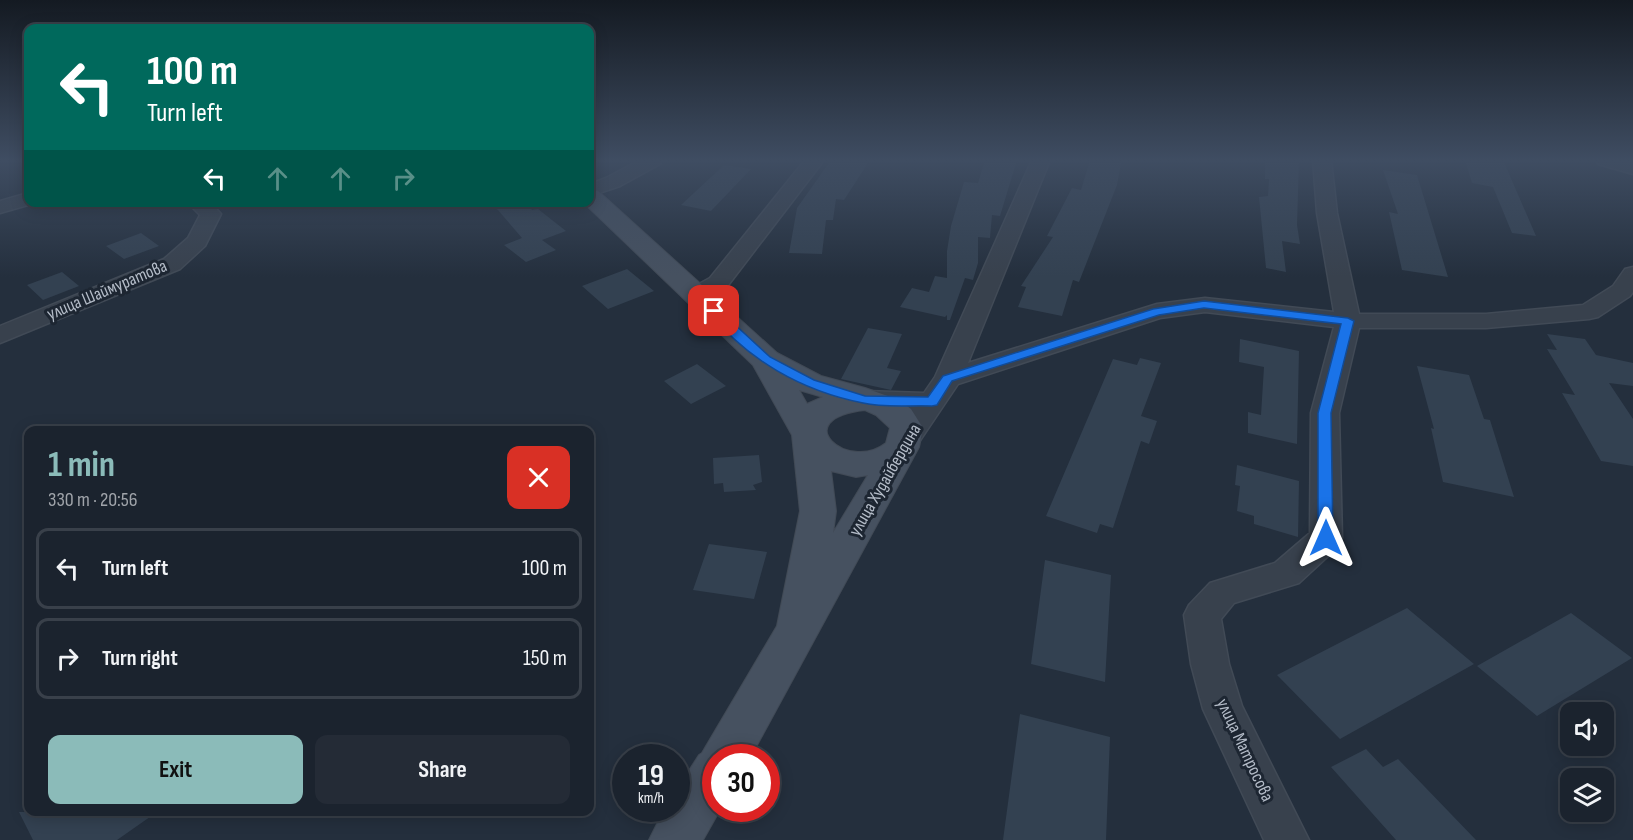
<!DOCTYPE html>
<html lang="en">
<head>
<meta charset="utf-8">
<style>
  :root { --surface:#1b232e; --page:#242b36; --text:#f1f3f6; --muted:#a0a4aa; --line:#39404a; --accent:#8bbbb9 }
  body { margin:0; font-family:"Sofia Sans Condensed",sans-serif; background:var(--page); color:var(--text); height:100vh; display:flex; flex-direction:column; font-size:22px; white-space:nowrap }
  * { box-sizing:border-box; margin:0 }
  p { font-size:20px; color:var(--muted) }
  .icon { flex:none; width:33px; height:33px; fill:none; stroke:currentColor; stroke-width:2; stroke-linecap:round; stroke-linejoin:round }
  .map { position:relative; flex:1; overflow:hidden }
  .side { position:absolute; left:24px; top:426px; width:570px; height:390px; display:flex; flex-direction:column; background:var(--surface); border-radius:12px; box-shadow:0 3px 15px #0003,0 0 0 2px var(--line) }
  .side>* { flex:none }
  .guide { position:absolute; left:24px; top:24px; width:570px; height:183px; border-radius:12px; box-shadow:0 3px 15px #0003,0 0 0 2px var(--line); background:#00695c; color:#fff; overflow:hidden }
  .tools { position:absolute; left:1560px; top:702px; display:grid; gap:12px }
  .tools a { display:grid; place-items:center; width:54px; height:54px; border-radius:12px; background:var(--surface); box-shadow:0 3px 15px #0003,0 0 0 2px var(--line); font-size:30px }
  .speed { position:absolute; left:612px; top:744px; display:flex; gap:12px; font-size:30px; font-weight:700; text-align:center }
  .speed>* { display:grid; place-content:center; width:78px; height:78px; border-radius:50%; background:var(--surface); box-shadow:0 3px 15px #0003,0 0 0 2px var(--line); line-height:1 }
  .speed small { font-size:15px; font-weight:400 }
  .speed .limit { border:9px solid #d22; background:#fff; color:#111 }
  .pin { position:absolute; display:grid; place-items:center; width:51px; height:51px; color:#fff; margin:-26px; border-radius:12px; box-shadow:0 3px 9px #0006 }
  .me { position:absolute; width:66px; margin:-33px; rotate:0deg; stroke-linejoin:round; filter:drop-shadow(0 0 4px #0008) }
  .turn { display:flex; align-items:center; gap:21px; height:126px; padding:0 24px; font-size:27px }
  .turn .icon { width:78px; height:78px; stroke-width:2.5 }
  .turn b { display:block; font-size:42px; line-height:51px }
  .lanes { display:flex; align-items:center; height:57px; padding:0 24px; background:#0003; justify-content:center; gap:30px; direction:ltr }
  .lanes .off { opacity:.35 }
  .round { display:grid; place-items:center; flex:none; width:63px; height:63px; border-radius:12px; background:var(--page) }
  .overview { display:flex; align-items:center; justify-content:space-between; height:102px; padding:0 24px }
  h1 { font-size:36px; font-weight:700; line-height:45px; color:var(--accent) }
  .cta { display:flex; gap:12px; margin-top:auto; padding:12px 24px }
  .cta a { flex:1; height:69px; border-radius:12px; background:var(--accent); color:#111; font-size:24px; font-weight:700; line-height:69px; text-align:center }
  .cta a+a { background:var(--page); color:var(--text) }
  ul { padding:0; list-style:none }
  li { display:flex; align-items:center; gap:18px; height:81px; margin:0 12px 9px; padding:0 12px; border:3px solid var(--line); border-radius:12px }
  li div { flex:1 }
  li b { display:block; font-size:22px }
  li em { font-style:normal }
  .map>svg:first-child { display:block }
  .building { fill:#334151 }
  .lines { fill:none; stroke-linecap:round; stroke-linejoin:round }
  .street-casing { stroke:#414a56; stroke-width:3 }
  .secondary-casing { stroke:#414a56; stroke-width:2 }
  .street { fill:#38414d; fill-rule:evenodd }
  .secondary { fill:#465160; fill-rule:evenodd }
  .route { fill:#1a73e8; stroke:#114b97; stroke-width:1.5 }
  .labels { text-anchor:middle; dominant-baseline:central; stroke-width:6; stroke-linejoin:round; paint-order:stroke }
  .street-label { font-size:18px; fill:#b4bcc8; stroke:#1d2632 }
</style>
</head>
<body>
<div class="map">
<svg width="1633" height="840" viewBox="0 0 1633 840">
  <rect width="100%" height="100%" fill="#242f3d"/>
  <!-- building -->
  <path class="building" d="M831 160H870L844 200 836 199 833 220H826L822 254 789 253 797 208Z
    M985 160H1017L1000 216 992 215 990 238 978 237V263L973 280 965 278 950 320H947V315L945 317 900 307 912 288 929 292 935 276 947 278V251L951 226 964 182 978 183Z
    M1090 160 1121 163 1117 185 1079 282 1073 280 1062 316 1018 307 1026 287 1021 286 1053 237 1047 236 1072 188 1081 190Z
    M1265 160H1299L1297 225 1300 244 1282 241 1286 272 1266 268 1259 197 1268 196 1269 179H1265Z
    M1465 160H1503L1536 236 1512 233 1493 187 1472 183Z
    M724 165 751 169 711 211 681 205Z
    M1383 170 1417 175 1448 277 1402 270 1389 212 1398 214Z
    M491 202H525L532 210 538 209 566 231 542 240 556 250 526 262 504 245 522 238Z
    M141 233 159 246 124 259 106 246Z
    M627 269 654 291 608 309 582 286Z
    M62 272 79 286 43 300 27 285Z
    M868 328 902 334 887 368 901 371 891 390 841 379Z
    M1547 334 1585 339 1596 355 1633 363V386L1609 383 1633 419V466L1601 461 1562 393 1575 395 1547 349 1557 350Z
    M1240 339 1299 351 1297 444 1248 433V412L1261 415 1264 367 1239 362Z
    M1140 358 1161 363 1141 416 1157 421 1149 444 1141 441 1113 528 1100 524 1097 533 1046 516 1113 359 1137 365Z
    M697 364 726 386 691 404 664 381Z
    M1417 366 1469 375 1484 419 1490 420 1514 497 1443 482 1431 428 1434 429Z
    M759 455 762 482 753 485 756 490 724 492 723 483 714 484 713 458Z
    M1237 465 1299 481 1298 537 1254 524V516L1237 511 1240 486 1235 485Z
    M709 544 767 552 754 599 693 590Z
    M1045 560 1111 575 1105 682 1031 664Z
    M1407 608 1474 664 1340 739 1277 675Z
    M1571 613 1632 658 1537 716 1477 666Z
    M1020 714 1110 737 1106 840H1003Z
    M1366 749 1383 767 1398 759 1476 840H1396L1331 767Z
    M19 812H157L117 840H33Z"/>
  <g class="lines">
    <defs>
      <path id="street" d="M640 160H662L660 164 620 186 590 196V184L606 178Z
        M805 160H824L726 288C713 295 703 304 688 300L684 295 688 290 710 278Z
        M1032 160H1050L968 363 1157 304 1205 298 1334 312 1317 213 1313 160H1331L1337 213 1359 314H1486L1583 305 1613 286 1625 269 1633 267V292L1630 296 1598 317 1589 319 1486 328H1359L1339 413 1342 538 1338 547 1299 583 1234 603 1221 619 1229 664 1242 706 1309 840H1264L1203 709 1191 664 1184 615 1189 605 1210 583 1275 563 1310 533 1311 413 1334 327 1205 312 1160 318 958 384 915 448 905 451 895 448 890 441 911 410 865 409 855 406 851 400 855 394 865 391 924 393 935 377Z
        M1596 160H1624L1633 162V174L1598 164Z
        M28 193V202L35 203 0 213V201Z
        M187 202H210L221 214 205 246 180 269 0 343V326L164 259 188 238 200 215Z"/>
      <path id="secondary" d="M590 189 598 191 777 353 821 376 865 388 899 400 911 409 923 428 919 447 750 758H716V808H721L703 840H649L665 808H676V791L699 755 702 753 777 626 800 511 792 435 753 365 583 202H590ZM799 390 823 397 807 404ZM865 410 876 415 890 428 886 443C848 473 786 419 865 410ZM831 471 856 477 868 475 833 533 836 511Z"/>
    </defs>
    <!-- street casing -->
    <use href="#street" class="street-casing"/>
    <!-- secondary casing -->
    <use href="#secondary" class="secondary-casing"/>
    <!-- street -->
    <use href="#street" class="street"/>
    <!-- secondary -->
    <use href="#secondary" class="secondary"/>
  </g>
  <!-- sky -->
  <linearGradient id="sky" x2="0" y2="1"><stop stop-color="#141a22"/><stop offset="0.58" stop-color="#3f4d62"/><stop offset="1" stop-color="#3f4d62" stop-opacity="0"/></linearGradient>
  <rect width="1633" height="277" fill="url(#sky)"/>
  <!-- route -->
  <path class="route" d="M1204 301 1348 318 1354 321 1331 413 1333 538 1331 542H1320L1318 538V413L1341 324 1204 308 1159 315 952 381 937 405 932 406C910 405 884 408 863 403 802 391 747 360 708 311L709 309H718L770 357 814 380 865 396 928 397 943 376 1153 309Z"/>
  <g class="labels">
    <!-- street labels -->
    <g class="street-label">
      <text transform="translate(107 290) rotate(-23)">улица Шаймуратова</text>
      <text transform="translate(885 480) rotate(-60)">улица Худайбердина</text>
      <text transform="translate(1245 750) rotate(65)">улица Матросова</text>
    </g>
  </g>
</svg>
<div class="tools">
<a><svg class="icon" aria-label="sound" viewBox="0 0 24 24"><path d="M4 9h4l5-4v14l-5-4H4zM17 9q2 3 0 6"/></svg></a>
<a><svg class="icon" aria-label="layers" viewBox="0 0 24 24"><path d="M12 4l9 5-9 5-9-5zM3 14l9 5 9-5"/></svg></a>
</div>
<div class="speed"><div>19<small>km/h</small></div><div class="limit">30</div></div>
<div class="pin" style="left:714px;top:311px;background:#d93025"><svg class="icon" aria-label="arrive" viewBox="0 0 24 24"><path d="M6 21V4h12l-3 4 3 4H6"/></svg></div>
<svg class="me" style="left:1326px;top:538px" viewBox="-20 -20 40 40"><path d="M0-17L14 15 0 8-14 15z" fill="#1a73e8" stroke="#fff" stroke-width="4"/></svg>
<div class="guide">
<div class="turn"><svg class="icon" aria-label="left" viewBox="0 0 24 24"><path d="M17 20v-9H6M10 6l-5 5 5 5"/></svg><div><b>100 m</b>Turn left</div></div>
<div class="lanes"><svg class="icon" aria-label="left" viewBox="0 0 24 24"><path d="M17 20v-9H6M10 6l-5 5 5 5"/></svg><svg class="icon off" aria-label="ahead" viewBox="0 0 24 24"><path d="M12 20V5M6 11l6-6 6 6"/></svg><svg class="icon off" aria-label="ahead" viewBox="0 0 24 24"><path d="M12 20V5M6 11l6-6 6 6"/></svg><svg class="icon off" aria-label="right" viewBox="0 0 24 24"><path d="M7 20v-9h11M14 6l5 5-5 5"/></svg></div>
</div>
<section class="side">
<div class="overview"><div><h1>1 min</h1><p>330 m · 20:56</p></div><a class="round" style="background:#d93025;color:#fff"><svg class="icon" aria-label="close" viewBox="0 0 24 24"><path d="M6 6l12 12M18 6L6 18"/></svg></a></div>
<ul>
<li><svg class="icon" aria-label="left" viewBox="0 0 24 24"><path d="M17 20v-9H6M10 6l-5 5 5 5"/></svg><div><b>Turn left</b></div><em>100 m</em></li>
<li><svg class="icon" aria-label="right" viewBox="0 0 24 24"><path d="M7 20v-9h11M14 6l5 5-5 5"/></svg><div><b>Turn right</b></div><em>150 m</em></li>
</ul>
<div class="cta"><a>Exit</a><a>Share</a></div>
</section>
</div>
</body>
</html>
